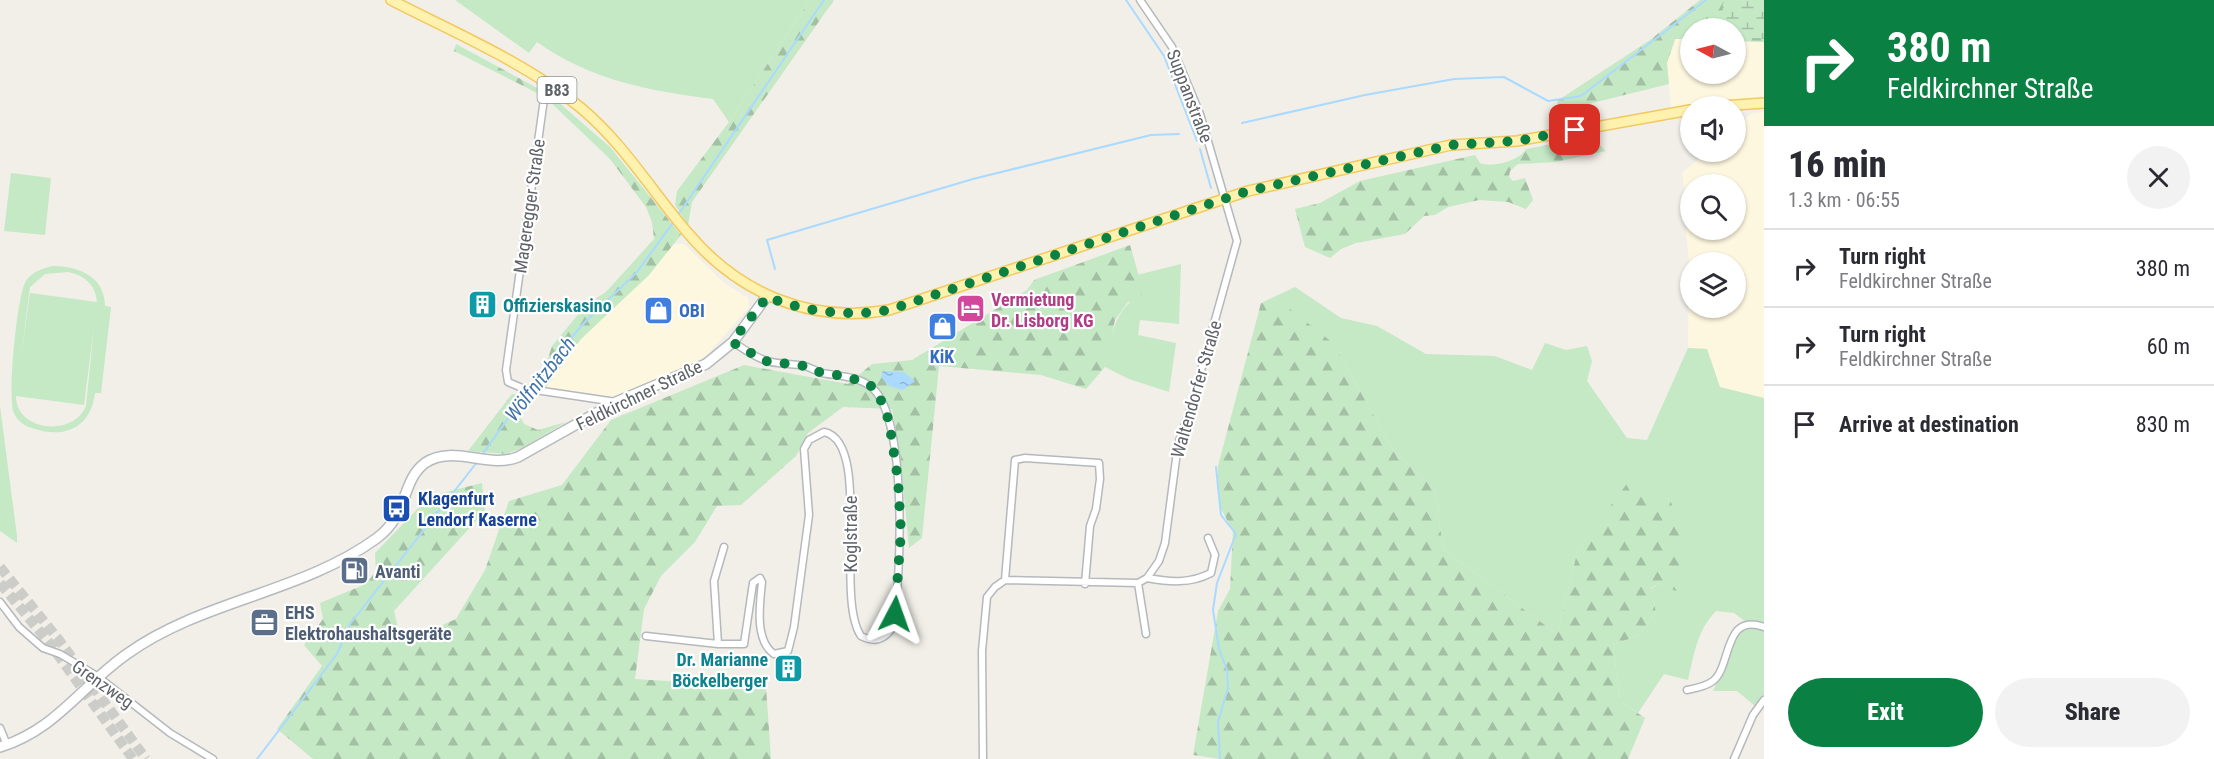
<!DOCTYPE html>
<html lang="en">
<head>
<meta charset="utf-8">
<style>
  :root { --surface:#fff; --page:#f2f2f3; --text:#2b2b33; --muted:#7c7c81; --line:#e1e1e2; --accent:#0b8043 }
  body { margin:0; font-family:"Roboto Condensed",sans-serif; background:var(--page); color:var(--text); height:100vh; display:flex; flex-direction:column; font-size:22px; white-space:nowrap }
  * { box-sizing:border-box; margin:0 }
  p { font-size:20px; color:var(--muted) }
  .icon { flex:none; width:33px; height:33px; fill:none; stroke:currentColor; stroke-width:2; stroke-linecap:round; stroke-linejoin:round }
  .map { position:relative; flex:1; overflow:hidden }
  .drawer { display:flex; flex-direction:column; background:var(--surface); width:450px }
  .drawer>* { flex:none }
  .hud { background:#0b8043; color:#fff; overflow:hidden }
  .needle { width:39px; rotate:277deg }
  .controls { position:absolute; left:1680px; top:18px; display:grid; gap:12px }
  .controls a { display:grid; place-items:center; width:66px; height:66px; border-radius:50%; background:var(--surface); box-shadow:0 2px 4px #0004; font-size:30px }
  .pin { position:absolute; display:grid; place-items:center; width:51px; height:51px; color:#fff; margin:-26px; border-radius:12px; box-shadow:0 3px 9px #0006 }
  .me { position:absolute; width:66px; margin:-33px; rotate:4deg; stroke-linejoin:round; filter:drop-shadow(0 0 4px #0008) }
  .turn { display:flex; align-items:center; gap:21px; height:126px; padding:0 24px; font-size:27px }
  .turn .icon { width:78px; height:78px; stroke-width:2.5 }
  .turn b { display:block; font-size:42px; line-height:51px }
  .round { display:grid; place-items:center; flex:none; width:63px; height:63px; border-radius:32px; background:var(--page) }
  .head { display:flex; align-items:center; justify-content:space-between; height:102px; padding:0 24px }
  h1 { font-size:36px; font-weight:800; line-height:45px }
  .button { display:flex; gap:12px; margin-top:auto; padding:12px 24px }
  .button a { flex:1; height:69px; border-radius:36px; background:var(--accent); color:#fff; font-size:24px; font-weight:800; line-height:69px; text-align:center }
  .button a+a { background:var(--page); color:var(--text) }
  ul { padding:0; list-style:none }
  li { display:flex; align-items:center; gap:18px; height:78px; padding:0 24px; border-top:2px solid var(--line) }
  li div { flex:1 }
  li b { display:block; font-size:22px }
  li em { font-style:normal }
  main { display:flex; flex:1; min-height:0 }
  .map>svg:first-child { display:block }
  .commercial { fill:#fef7e0; fill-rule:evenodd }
  .grass { fill:#c5e8c5; fill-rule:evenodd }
  .forest { fill:url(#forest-firs) }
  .wetland { fill:url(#wetland-marsh) }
  .water { fill:url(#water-ripples) }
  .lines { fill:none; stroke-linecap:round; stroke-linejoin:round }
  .stream { stroke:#aadaff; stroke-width:2 }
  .highway-tunnel { stroke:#ccccc8; stroke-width:10; stroke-dasharray:10 5; stroke-linecap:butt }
  .street-casing { stroke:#b5b8bc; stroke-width:9 }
  .secondary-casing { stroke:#b6babf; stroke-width:12 }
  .primary-casing { stroke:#f2c960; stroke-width:12 }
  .street { stroke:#fff; stroke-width:6 }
  .secondary { stroke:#fff; stroke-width:9 }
  .primary { stroke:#fff2af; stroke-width:9 }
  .route { stroke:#0b8043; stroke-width:10; stroke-dasharray:0 18 }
  .labels { text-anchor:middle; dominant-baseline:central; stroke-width:4.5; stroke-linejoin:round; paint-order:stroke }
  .shield { fill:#fff; stroke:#8f9295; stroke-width:1.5 }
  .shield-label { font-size:16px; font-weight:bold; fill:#5f6368 }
  .street-label { font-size:18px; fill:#5f6368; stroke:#fff }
  .hotel-label { font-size:18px; font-weight:bold; fill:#b23c85; stroke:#fff; text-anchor:start }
  .culture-label { font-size:18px; font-weight:bold; fill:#0d838f; stroke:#fff; text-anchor:start }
  .shop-label { font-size:18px; font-weight:bold; fill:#366cbe; stroke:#fff; text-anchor:start }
  .transit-label { font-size:18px; font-weight:bold; fill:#164399; stroke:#fff; text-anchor:start }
  .service-label { font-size:18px; font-weight:bold; fill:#4e5e75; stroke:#fff; text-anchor:start }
  .water-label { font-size:20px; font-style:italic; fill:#4174aa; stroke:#fff }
</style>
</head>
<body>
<main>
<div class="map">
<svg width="1764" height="759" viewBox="0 0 1764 759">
  <defs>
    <pattern id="forest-firs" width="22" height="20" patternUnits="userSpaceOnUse" patternTransform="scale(1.5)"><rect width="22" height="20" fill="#c5e8c5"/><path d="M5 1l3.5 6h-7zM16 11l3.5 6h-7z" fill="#a3c0a4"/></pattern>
    <pattern id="wetland-marsh" width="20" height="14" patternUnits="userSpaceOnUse" patternTransform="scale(1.5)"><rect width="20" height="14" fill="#c5e8c5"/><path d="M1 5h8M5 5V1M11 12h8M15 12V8" fill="none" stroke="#a3c0a4"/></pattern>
    <pattern id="water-ripples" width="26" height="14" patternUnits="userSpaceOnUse" patternTransform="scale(1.5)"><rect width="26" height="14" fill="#aadaff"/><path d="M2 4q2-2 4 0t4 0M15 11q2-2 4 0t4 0" fill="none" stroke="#8eb4d2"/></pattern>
  </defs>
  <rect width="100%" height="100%" fill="#f1efe8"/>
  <!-- commercial -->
  <path class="commercial" d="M1676 39H1690V74H1736V41L1764 42V98L1671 108 1667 63Z
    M1764 112V398L1720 387 1707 349 1688 348 1689 262 1686 231 1688 214 1682 173 1707 152H1736V127L1752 113ZM1690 184H1736V230H1690ZM1690 262H1736V308H1690Z
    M672 244H684L723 282 748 298 749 307 708 354 690 367 612 397 546 387 581 339 649 275Z"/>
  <!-- grass -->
  <path class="grass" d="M455 0H810L729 122 713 99C650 91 590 80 537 42L529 53Z
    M11 173 51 178 45 235 4 231Z
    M1181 264 1179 324 1140 320 1138 335 1176 343 1169 392 1129 379 1105 367C1112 333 1113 312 1143 291L1137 275Z
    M53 266C79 266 105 277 105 306L111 307 101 393H95C91 426 67 439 35 429 26 427 18 422 14 413 7 400 17 294 26 281 33 271 41 269 53 266ZM68 272C84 275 96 285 97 302L30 293 20 365 30 287 45 274ZM94 327 86 406C74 437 16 432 16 396L84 405Z
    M1295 287 1341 318 1377 326 1426 354 1495 356 1532 370 1545 343 1566 350 1587 346 1592 361 1587 381 1627 438 1647 440 1688 348 1707 349 1720 387 1764 398V696L1755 706 1737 691H1713C1725 668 1732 644 1746 622L1734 613 1716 611C1697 630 1694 655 1688 680L1664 674 1638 713 1620 701 1613 645 1639 635 1656 612 1651 589 1659 583 1676 590 1670 500 1629 482 1578 549 1557 634 1443 549 1435 490 1392 448 1333 343 1261 303Z
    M0 406 17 536V543L0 531Z"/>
  <!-- forest -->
  <path class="forest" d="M810 0H834L692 202 688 225 675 205 677 191 729 122Z
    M1700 0H1764V42L1736 41V28H1690V39H1675L1667 63 1669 84 1560 111 1557 101 1650 40Z
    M456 44 550 95 610 147 681 235 649 275 581 339 546 387H539L552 346 586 305 606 292 654 239 652 222 646 207 610 159 545 97 454 51Z
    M1569 141H1596L1606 151 1556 162 1518 164 1510 171 1509 177 1513 181 1525 178 1533 200 1526 209 1508 202 1479 200 1448 207 1435 215 1424 216 1405 234 1356 243 1341 249 1330 258 1305 247 1295 209 1320 203 1360 181 1475 155 1480 163C1492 168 1519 161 1526 149Z
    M1130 245 1143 290 1140 300 1128 302 1115 320 1105 367 1086 389 1041 375 939 366 922 538 909 548 900 452 892 409 843 407 808 433 796 456 741 505 717 506 695 542 661 576 644 609 635 679 766 687 771 759H313L277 729 322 666 304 645 323 619 320 603 366 584 376 571 375 553 430 496 482 483 485 511 394 611 398 628 420 635 456 619 485 570 509 501 562 485 611 420 744 365 848 384 872 364 912 360 1027 290 1034 280Z
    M1261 303 1290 309 1333 343 1392 448 1435 490 1443 549 1557 634 1578 549 1629 481 1670 500 1685 535 1683 586 1676 591 1659 583 1651 588 1656 612 1639 635 1613 645 1620 701 1645 718 1628 759H1221L1193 755 1218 611 1230 589 1233 531 1220 507 1217 486 1218 466Z
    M512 394 533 395 520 416 524 424 538 430 566 422 522 448 506 454 468 451Z"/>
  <!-- wetland -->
  <path class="wetland" d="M1728 0H1764V39L1736 36V28H1722L1723 3Z"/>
  <!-- water -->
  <path class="water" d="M883 371 904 372 915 381 903 390 889 386 881 377Z"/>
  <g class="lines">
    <!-- stream -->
    <path class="stream" d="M1126 0 1164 56 1197 141
      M1242 123 1365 95 1454 79 1504 77 1548 101 1581 96 1706 0
      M1200 149 1211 188
      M678 215 824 0
      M775 269 767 240 973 179 1151 135 1179 134
      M481 456 540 374 585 322 637 272 675 220
      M1216 467 1221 515 1236 534 1217 583 1213 610 1219 649 1227 670 1228 688 1218 722 1220 759
      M257 759 337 654 350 624 478 461"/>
    <!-- highway-tunnel -->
    <path class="highway-tunnel" d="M0 567 59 640 146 759
      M0 583 50 644 133 759"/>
    <defs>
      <path id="street" d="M544 99 506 370 508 382 522 388 616 402
        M1147 578C1169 582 1190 584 1211 573L1215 555 1208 538
        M1005 580 1015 460 1025 458 1099 463 1100 479 1096 509 1090 526 1085 584
        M1138 583 1146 634
        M0 602 19 627 43 648 60 654 97 676 170 733 213 759
        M646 636 718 644H744L753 583 760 578 762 582C760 603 754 640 774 654L788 651 794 627 809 515 804 449 809 440 824 432C873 442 834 597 861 636 875 643 884 640 893 627 901 582 909 414 870 386 857 376 837 376 822 373 816 371 811 368 805 366 792 363 777 365 764 360 753 356 742 348 733 342
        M718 644 714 581 724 547
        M1687 690C1696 688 1705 687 1713 681 1732 666 1723 612 1764 627
        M0 728 7 745
        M983 759 982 651 987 597 995 587 1005 580 1138 583 1147 578 1159 561 1165 543 1178 444 1190 410 1237 241 1200 114 1172 47 1140 0
        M1734 759 1753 715 1764 700"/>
      <path id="secondary" d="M0 747C57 729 81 686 127 654 202 600 302 593 377 538 409 514 401 481 425 463 452 444 489 469 518 457L616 402 706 364 733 342 767 296"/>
      <path id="primary" d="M391 0C455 33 525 62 581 108 624 144 651 190 687 232 738 293 810 324 889 310L1248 191 1451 145 1517 141 1690 110
        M1722 106 1764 103"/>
    </defs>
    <!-- street casing -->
    <use href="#street" class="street-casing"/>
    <!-- secondary casing -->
    <use href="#secondary" class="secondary-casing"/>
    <!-- primary casing -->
    <use href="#primary" class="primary-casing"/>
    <!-- street -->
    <use href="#street" class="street"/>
    <!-- secondary -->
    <use href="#secondary" class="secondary"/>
    <!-- primary -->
    <use href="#primary" class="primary"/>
  </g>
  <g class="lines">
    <!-- route -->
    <path class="route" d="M895 614 901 532 898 480 889 421 878 393 870 385 848 377 819 372 805 366 765 361 732 342 767 297C806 312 848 317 889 310L1248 191 1451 145 1517 141 1575 130"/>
  </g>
  <!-- icons -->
  <defs>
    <symbol id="building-square" viewBox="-11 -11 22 22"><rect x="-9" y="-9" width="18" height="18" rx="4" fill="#0f9aa8" stroke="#fff"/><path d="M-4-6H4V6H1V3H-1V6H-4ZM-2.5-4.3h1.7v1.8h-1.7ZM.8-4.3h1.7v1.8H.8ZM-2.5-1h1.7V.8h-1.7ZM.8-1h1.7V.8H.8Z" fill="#fff"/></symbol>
    <symbol id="hotel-square" viewBox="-11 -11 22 22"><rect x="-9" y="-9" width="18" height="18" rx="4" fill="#d1479c" stroke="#fff"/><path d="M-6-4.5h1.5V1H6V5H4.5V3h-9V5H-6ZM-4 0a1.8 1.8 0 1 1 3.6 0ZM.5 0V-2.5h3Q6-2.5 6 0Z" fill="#fff"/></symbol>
    <symbol id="shop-square" viewBox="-11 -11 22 22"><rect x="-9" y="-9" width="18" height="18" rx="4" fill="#3f7fe0" stroke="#fff"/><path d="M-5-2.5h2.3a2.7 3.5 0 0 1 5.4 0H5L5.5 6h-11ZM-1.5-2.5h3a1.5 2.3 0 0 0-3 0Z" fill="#fff"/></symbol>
    <symbol id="bus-square" viewBox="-11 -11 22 22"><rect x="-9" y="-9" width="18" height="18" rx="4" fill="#1a4fb4" stroke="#fff"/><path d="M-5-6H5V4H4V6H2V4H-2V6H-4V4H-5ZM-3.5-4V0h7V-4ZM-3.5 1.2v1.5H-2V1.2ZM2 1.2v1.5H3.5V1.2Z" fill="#fff"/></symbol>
    <symbol id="fuel-square" viewBox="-11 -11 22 22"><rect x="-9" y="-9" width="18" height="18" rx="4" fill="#5c6f8a" stroke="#fff"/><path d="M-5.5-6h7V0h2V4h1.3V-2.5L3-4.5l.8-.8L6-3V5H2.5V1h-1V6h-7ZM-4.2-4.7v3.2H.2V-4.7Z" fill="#fff"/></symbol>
    <symbol id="office-square" viewBox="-11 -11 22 22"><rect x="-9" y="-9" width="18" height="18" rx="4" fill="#5c6f8a" stroke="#fff"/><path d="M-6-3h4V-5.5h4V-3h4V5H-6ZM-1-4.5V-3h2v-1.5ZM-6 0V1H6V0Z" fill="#fff"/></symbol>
  </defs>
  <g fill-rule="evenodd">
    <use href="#building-square" x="466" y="288" width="33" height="33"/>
    <use href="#hotel-square" x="954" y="292" width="33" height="33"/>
    <use href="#shop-square" x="642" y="294" width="33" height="33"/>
    <use href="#shop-square" x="926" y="310" width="33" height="33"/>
    <use href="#bus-square" x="380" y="492" width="33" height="33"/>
    <use href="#fuel-square" x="338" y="554" width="33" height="33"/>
    <use href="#office-square" x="248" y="606" width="33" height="33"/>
    <use href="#building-square" x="772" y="652" width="33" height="33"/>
  </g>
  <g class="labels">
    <!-- shield labels -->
    <rect class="shield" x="537.5" y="77" width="39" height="26" rx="4.5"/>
    <g class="shield-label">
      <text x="557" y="90">B83</text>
    </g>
    <!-- street labels -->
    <g class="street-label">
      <text transform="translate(1190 96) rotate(69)">Suppanstraße</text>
      <text transform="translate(529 206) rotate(-82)">Mageregger Straße</text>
      <text transform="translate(1196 389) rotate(-74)">Waltendorfer Straße</text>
      <text transform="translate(639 395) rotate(-26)">Feldkirchner Straße</text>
      <text transform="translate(850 534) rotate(-90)">Koglstraße</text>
      <text transform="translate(103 684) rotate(35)">Grenzweg</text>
    </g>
    <!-- hotel labels -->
    <g class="hotel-label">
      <text x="991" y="299">Vermietung<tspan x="991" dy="21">Dr. Lisborg KG</tspan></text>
    </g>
    <!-- culture labels -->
    <g class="culture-label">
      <text x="503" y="305">Offizierskasino</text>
      <text x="768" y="659" text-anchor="end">Dr. Marianne<tspan x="768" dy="21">Böckelberger</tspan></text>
    </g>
    <!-- shop labels -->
    <g class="shop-label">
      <text x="679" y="310">OBI</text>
      <text x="942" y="356" text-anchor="middle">KiK</text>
    </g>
    <!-- transit labels -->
    <g class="transit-label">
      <text x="418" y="498">Klagenfurt<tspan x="418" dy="21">Lendorf Kaserne</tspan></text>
    </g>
    <!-- service labels -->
    <g class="service-label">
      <text x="375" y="571">Avanti</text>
      <text x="285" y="612">EHS<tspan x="285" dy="21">Elektrohaushaltsgeräte</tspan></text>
    </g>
    <!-- water labels -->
    <g class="water-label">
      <text transform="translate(540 379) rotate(-52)">Wölfnitzbach</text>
    </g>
  </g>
</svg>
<div class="controls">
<a><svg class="needle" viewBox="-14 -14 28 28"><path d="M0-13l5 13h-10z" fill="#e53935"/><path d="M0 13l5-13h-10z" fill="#7c7c81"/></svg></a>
<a><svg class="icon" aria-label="sound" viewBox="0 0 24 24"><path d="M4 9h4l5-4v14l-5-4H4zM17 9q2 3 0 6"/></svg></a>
<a><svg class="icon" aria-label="search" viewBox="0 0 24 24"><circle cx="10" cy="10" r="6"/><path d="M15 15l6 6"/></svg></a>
<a><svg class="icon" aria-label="layers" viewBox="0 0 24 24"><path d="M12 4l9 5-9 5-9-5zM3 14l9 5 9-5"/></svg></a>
</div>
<div class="pin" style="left:1575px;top:130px;background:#d93025"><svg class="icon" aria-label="arrive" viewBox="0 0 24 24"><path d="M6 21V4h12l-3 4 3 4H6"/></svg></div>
<svg class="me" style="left:895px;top:614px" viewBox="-20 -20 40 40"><path d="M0-17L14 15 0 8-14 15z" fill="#0b8043" stroke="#fff" stroke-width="4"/></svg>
</div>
<section class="drawer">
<div class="hud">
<div class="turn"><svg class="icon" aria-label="right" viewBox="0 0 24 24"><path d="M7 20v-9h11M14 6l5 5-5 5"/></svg><div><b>380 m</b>Feldkirchner Straße</div></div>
</div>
<div class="head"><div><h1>16 min</h1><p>1.3 km · 06:55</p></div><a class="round"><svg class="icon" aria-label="close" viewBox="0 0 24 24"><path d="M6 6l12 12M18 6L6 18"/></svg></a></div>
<ul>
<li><svg class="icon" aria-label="right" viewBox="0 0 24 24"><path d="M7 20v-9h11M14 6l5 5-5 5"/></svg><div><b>Turn right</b><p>Feldkirchner Straße</p></div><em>380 m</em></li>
<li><svg class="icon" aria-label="right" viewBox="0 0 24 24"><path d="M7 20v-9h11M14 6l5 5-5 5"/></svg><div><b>Turn right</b><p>Feldkirchner Straße</p></div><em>60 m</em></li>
<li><svg class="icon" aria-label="arrive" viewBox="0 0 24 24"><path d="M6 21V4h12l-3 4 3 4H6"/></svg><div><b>Arrive at destination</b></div><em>830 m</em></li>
</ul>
<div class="button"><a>Exit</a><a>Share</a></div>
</section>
</main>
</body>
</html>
